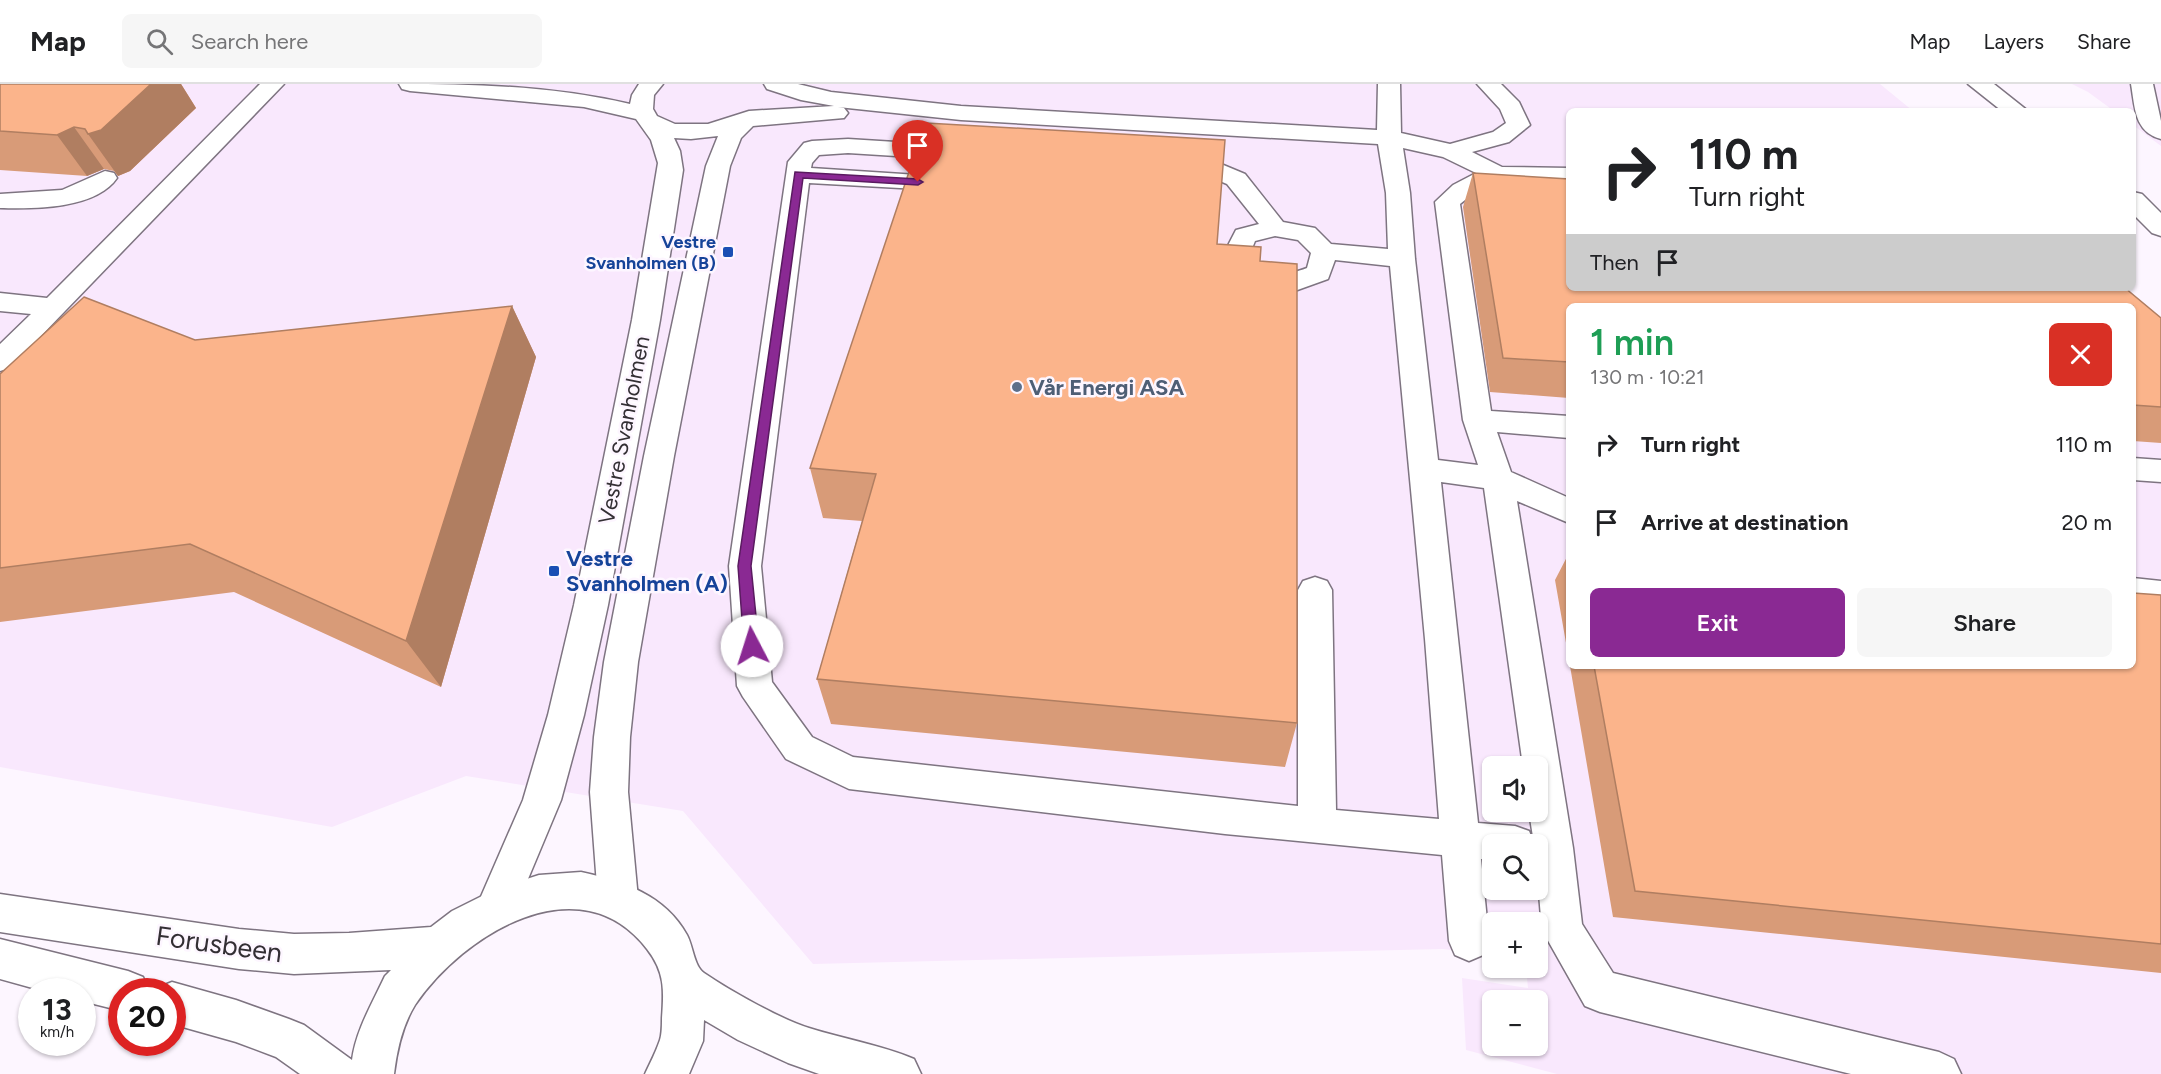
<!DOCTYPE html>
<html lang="en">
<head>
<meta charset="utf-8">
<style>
  :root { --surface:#fff; --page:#f6f6f6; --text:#202124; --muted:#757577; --line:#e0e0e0; --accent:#8a2993 }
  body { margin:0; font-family:Figtree,sans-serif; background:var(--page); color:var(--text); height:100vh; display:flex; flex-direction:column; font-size:22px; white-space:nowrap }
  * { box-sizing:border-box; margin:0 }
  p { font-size:20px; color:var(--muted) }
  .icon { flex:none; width:33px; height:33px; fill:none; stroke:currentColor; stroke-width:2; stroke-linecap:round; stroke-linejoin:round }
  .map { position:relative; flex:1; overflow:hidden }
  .details { position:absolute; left:1566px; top:219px; width:570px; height:366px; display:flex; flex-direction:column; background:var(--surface); border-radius:9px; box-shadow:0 2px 4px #0004 }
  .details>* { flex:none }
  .top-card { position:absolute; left:1566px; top:24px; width:570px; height:183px; border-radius:9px; box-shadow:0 2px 4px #0004; background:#fff; color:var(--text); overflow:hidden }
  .controls { position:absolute; left:1482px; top:672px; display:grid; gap:12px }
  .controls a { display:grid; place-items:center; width:66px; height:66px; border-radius:9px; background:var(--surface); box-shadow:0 2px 4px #0004; font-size:30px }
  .speed { position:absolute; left:18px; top:894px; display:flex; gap:12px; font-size:30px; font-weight:700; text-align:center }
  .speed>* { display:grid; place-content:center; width:78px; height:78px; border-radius:50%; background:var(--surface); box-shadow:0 2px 4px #0004; line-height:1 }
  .speed small { font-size:15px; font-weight:400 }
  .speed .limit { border:9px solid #d22; background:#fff; color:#111 }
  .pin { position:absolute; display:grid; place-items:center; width:51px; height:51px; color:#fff; margin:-62px -26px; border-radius:50% 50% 50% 0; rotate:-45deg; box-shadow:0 0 6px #0007 }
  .pin .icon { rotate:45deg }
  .me { position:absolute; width:66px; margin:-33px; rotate:355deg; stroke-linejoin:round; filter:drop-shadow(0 0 4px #0008) }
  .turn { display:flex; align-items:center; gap:21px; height:126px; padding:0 24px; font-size:27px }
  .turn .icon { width:78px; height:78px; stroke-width:2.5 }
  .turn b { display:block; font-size:42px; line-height:51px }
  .then { display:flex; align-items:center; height:57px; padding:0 24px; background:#0003; gap:12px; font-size:22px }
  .round { display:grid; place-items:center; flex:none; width:63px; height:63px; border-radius:9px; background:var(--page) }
  .summary { display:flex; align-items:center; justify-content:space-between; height:102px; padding:0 24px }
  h1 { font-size:36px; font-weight:600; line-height:45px; color:#1e9e55 }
  .action { display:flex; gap:12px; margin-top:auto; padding:12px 24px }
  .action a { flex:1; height:69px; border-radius:9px; background:var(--accent); color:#fff; font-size:24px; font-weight:600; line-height:69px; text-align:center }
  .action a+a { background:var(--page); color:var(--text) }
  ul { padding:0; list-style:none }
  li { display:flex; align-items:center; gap:18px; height:78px; padding:0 24px }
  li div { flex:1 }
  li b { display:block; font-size:22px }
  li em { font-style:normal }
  header { display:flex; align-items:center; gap:36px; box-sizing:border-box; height:84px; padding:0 30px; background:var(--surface); border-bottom:2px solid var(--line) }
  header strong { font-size:28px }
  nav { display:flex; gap:33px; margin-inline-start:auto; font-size:21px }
  .search { width:420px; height:54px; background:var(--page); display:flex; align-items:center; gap:15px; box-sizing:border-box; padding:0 21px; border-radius:9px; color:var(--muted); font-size:22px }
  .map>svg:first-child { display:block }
  .built { fill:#f9e8fd; fill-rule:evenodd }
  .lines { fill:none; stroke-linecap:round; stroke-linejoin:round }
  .minor-casing { stroke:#7e7481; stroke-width:3 }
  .major-casing { stroke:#7e7481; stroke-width:3 }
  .minor { fill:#fff; fill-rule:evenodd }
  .major { fill:#fff; fill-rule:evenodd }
  .wall { fill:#d89b78 }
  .shaded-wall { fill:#b07e61 }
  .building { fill:#fbb48b; stroke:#b07e61; stroke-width:1.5 }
  .route { fill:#8a2993; stroke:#5a1b60; stroke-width:1.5 }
  .transit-dot { fill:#1a4fb4; stroke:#fdf6ff; stroke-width:2 }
  .service-dot { fill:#5c6f8a; stroke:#fdf6ff; stroke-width:2 }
  .labels { text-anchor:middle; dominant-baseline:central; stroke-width:5; stroke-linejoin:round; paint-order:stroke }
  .far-transit-label { font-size:18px; font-weight:bold; fill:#164399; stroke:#fdf6ff; text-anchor:end }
  .service-label { font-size:22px; font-weight:bold; fill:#4e5e75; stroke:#fdf6ff; text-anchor:start }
  .street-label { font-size:22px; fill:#332f34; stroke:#fdf6ff }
  .transit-label { font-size:22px; font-weight:bold; fill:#164399; stroke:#fdf6ff; text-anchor:start }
  .near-street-label { font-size:27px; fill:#332f34; stroke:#fdf6ff }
</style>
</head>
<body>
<header>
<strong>Map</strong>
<div class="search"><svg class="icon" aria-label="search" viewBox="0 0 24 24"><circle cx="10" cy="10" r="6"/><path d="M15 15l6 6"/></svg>Search here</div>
<nav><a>Map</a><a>Layers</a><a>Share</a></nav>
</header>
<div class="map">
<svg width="2161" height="990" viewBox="0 0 2161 990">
  <rect width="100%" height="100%" fill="#fdf6ff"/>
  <!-- built -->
  <path class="built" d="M0 0H1880L1913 27H1569V204H2126L2161 234V990H1557L1466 966 1462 894 1528 904 1526 884H1538V838H1492V871L1443 865 813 880 683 727 466 692 332 743 0 683ZM1569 222H2133V582H1569ZM1492 682H1538V728H1492ZM1492 760H1538V806H1492ZM1492 916H1538V962H1492Z
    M2072 0H2161V62L2133 41V27H2114L2088 8Z"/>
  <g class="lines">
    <defs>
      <path id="minor" d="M260 0H284L10 284 0 287V260L31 230 0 227V209L47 214Z
        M399 0C477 0 554 2 630 20L632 11 639 0H663L654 11 653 25 657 32 675 40H708L749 27 834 22 801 16 767 5 764 0H798L831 8 961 22 1377 46 1378 0H1400L1401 49 1450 60 1493 48 1506 39 1500 25 1477 0H1501L1519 18 1530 41 1509 58 1472 68 1502 83 1569 84V98C1526 96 1495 90 1460 120L1491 327 1569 332V354L1497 348 1511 388 1569 414V439L1517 417 1573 764 1582 840 1613 889 1939 968 1954 975 1961 990H1851L1600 928 1585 922 1542 846 1538 797V760H1492V776L1481 775 1489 857 1483 871 1469 877 1455 871 1449 857 1442 771 1225 750 849 705 786 675 743 613 737 602 729 482 788 78 804 59 812 57 848 55 960 62 968 64 972 69 968 74 960 76 848 69 819 71 812 79 811 84 918 91 927 93 930 98 927 103 918 105 809 99 761 482 772 598 812 653 853 673 1298 722V506L1303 497 1315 493 1327 497 1332 506 1336 726 1439 735 1425 555 1390 182 1335 176 1328 195 1289 209 1254 201 1245 199 1222 173 1236 146 1259 140 1227 100 1208 92 1171 88 1168 83 1171 78 1180 76 1221 80 1245 90 1283 138 1315 144 1331 160 1388 165 1386 109 1378 60 961 36 838 23 844 24 848 29 844 34 753 42 741 54 730 82 674 372 638 578 630 653 628 708 638 815 632 828 618 834 604 828 598 815 590 708 594 653 604 578 644 372 706 82 718 52 691 55 674 54 680 67 683 86 660 236 608 521 584 631 561 716 510 838 496 843 482 838 476 824 523 716 548 631 574 521 632 236 658 79 651 56 636 35 584 23 410 7 402 5ZM1403 64 1443 73 1476 89 1453 101 1435 118 1463 336 1478 381 1438 376 1415 175 1410 109ZM1275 152 1298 156 1311 169 1307 184C1280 194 1269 193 1249 172L1255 157ZM1441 398 1484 404 1523 682H1538V728H1529L1534 759 1529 747 1515 742 1478 739Z
        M2131 0H2153L2161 37V55C2134 48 2135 23 2131 0Z
        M105 87 114 89 117 94C96 125 34 125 0 124V110L62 106Z
        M2133 374 2161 376V398L2133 396Z
        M2133 494 2161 497V523L2133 520Z"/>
      <path id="major" d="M1968 0H1994L2028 27H2002Z
        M2133 108 2142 110 2161 129V152L2152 149 2133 130Z
        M581 788C623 797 665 811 687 851 693 862 694 882 704 889 729 906 780 935 809 944 844 955 881 961 914 975L921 990H819L788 979 738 956 704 936 703 957 689 990H645C650 979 656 968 660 956 662 950 662 941 662 934 664 906 665 888 647 865 580 778 463 850 415 921 402 942 397 966 394 990H300L276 973 236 958 172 940V908H156L157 904 172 898 236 916 289 935 304 941 352 976C356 946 372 920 385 892L391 886 294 890 239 885 0 848V810L239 845 294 850 349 849 431 843 452 827 496 805 539 791Z
        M0 855 128 887 143 893 149 908H122V927L82 917V908H47L0 895Z"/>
    </defs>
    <!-- minor casing -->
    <use href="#minor" class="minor-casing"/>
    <!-- major casing -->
    <use href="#major" class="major-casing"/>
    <!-- minor -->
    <use href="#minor" class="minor"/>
    <!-- major -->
    <use href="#major" class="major"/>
  </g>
  <!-- wall -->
  <path class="wall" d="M0 0H181L196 24 130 87 118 92 114 87 104 85 87 92 0 86Z
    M926 49 1260 177 1297 639 1285 683 831 640 817 595 862 437 823 434 810 384Z
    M1473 89 1569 95V204H2125L2161 234V359L2133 357V222H1569V314L1490 308 1463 123Z
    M512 222 536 273 441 603 234 508 0 538V290L195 256Z
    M1569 469V576L1555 496Z
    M2161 511V889L1613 833 1570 582H2133Z"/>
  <!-- shaded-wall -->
  <path class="shaded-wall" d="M151 0H181L196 24 130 87 118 92 88 50Z
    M74 43 104 85 87 92 57 51Z
    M512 222 536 273 441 603 406 557Z"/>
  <!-- building -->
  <path class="building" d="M0 0H151L101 46 88 50 85 45 74 43 57 51 0 47Z
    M926 39 1225 56 1217 160 1261 163 1260 177 1297 180V639L817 595 876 390 810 384 920 55 926 49Z
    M1473 89 1569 95V204H2125L2161 234V323L2133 321V222H1569V278L1503 274Z
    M84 213 195 256 512 222 406 557 190 460 0 484V290Z
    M2133 509 2161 511V860L1635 807 1594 582H2133Z"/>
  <!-- route -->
  <path class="route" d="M795 88 918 95 923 98 918 101 803 94 751 482 759 562 757 566H746L744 562 738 482Z"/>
  <!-- markers -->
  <g class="transit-dot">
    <rect x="722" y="162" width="12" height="12" rx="3"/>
    <rect x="548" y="481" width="12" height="12" rx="3"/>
  </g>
  <circle class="service-dot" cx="1017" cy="303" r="6"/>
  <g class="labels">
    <!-- far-transit labels -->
    <g class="far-transit-label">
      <text x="716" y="158">Vestre<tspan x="716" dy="21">Svanholmen (B)</tspan></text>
    </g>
    <!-- service labels -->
    <g class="service-label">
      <text x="1029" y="303">Vår Energi ASA</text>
    </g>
    <!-- street labels -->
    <g class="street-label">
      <text transform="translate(624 346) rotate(-79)">Vestre Svanholmen</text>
    </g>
    <!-- transit labels -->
    <g class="transit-label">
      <text x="566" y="474">Vestre<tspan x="566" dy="25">Svanholmen (A)</tspan></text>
    </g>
    <!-- near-street labels -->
    <g class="near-street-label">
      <text transform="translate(219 860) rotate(8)">Forusbeen</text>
    </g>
  </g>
</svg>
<div class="controls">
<a><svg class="icon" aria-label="sound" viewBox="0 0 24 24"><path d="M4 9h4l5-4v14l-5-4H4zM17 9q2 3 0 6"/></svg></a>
<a><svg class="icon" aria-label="search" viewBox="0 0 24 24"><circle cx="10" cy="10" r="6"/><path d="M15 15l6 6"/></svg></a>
<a>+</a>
<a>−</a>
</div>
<div class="speed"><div>13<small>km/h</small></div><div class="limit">20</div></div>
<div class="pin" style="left:918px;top:98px;background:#d93025"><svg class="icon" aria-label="arrive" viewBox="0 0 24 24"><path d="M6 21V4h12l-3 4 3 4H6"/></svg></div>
<svg class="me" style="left:752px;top:562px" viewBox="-20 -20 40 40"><circle r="19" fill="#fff"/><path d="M0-13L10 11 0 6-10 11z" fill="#8a2993"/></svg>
<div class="top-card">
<div class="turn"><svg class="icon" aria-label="right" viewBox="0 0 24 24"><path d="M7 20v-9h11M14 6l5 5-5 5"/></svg><div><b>110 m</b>Turn right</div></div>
<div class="then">Then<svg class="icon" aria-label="arrive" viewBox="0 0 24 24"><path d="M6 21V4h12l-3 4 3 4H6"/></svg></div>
</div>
<section class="details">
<div class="summary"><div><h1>1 min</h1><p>130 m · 10:21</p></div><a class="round" style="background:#d93025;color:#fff"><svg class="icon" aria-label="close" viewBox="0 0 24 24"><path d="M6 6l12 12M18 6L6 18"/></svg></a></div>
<ul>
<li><svg class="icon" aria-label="right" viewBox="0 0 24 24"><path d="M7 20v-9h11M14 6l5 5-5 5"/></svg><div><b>Turn right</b></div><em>110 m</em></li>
<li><svg class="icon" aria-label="arrive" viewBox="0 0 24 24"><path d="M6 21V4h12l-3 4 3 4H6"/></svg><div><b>Arrive at destination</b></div><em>20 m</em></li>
</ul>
<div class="action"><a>Exit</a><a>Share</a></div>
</section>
</div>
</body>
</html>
